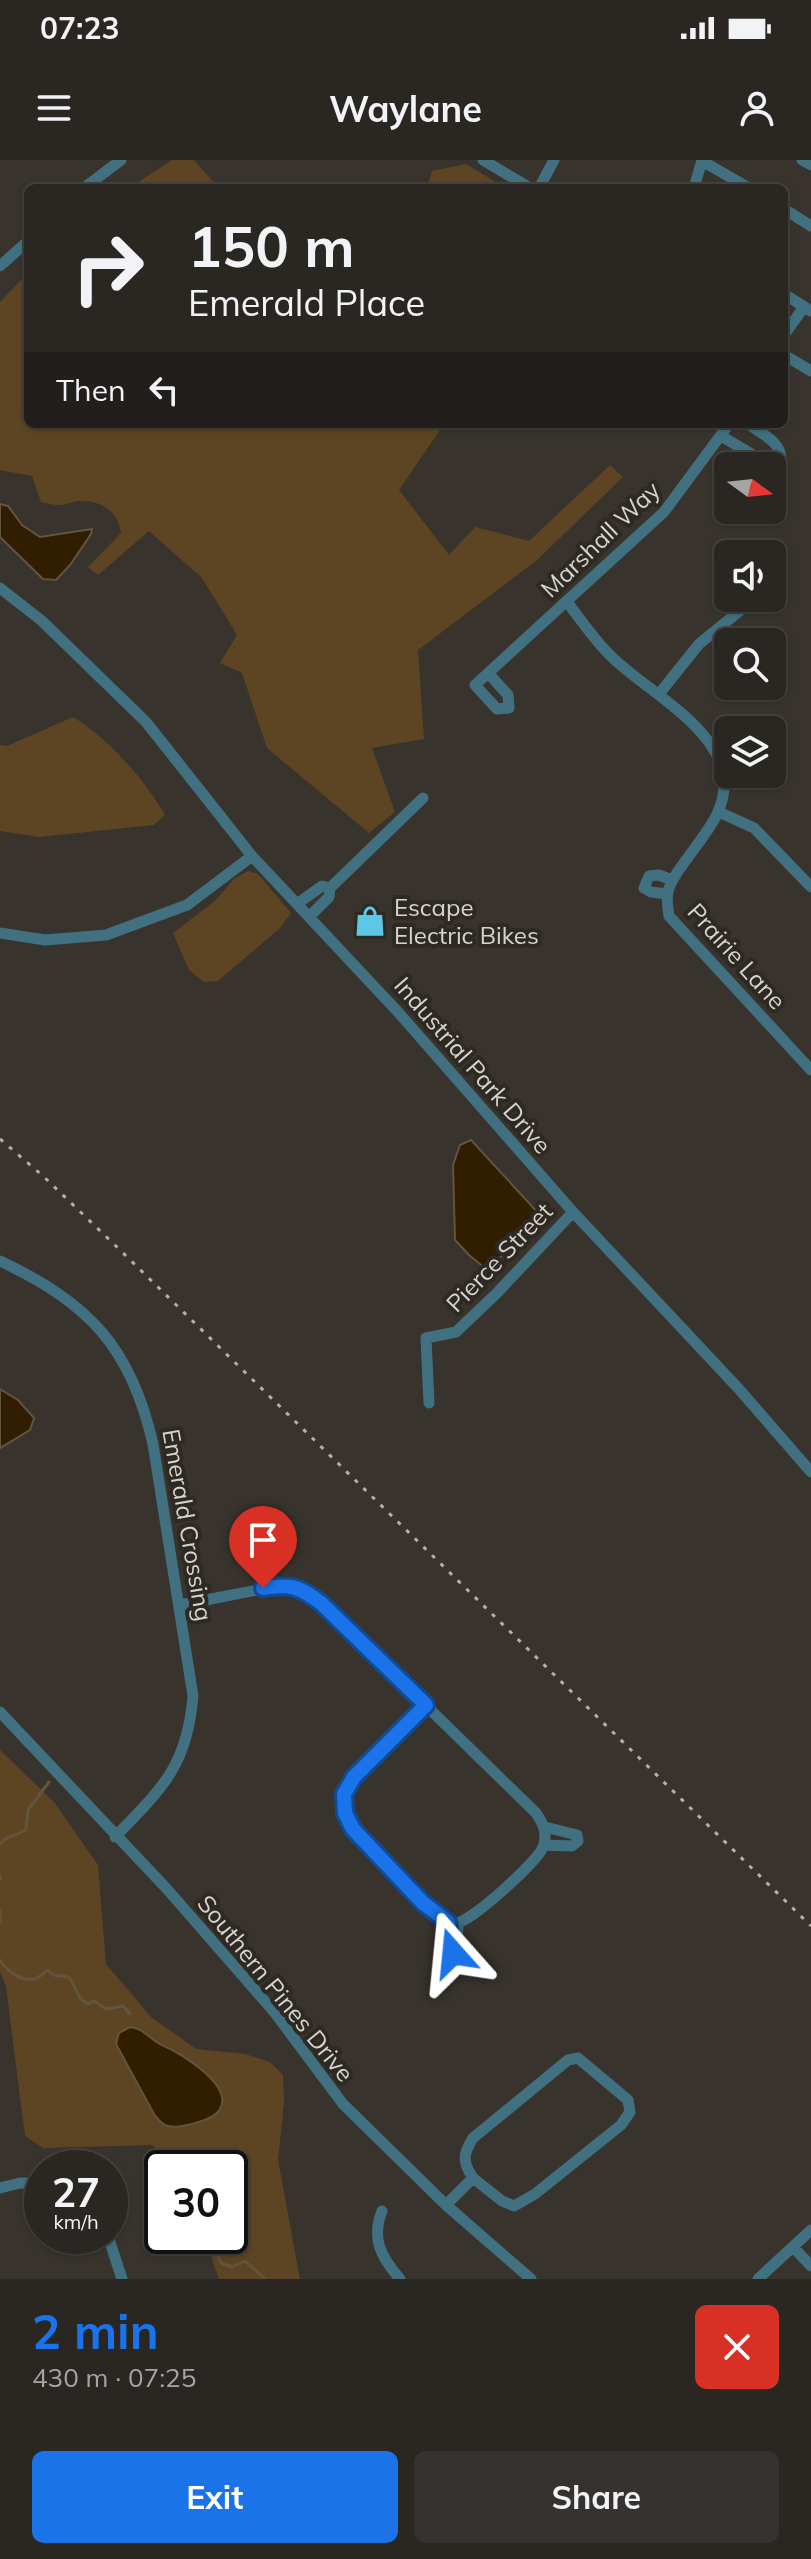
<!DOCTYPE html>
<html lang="en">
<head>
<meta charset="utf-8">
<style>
  :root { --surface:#2a2622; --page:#36322f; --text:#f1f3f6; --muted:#a5a5a5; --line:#464340; --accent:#1a73e8 }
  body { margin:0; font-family:Mulish,sans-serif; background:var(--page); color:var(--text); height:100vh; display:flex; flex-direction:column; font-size:30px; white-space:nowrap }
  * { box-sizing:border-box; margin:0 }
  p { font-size:26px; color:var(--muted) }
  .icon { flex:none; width:44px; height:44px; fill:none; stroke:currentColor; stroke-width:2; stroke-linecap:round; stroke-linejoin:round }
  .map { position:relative; height:2119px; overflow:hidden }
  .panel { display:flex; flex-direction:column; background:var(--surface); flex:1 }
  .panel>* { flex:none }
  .banner { position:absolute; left:24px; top:24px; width:764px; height:244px; border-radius:12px; box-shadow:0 2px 6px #0004,0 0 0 2px var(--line); background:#2a2622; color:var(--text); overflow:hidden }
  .needle { width:52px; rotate:105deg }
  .tools { position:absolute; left:714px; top:292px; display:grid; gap:16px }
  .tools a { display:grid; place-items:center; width:72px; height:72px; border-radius:12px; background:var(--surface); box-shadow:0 2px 6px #0004,0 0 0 2px var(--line); font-size:40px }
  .speed { position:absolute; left:24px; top:1990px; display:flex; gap:16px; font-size:40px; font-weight:700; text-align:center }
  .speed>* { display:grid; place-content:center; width:104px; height:104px; border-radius:50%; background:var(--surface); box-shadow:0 2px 6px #0004,0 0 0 2px var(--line); line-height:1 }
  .speed small { font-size:20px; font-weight:400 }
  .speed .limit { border:4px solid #111; border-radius:12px; background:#fff; color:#111 }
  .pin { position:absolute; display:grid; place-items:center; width:68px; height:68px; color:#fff; margin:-82px -34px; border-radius:50% 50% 50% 0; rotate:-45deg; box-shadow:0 0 8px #0007 }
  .pin .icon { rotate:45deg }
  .me { position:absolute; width:88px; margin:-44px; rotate:342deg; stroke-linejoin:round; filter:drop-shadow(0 0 6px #0008) }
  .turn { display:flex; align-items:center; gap:28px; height:168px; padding:0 32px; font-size:36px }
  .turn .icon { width:104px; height:104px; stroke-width:2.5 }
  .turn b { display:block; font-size:56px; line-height:68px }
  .then { display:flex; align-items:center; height:76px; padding:0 32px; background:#0003; gap:16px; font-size:30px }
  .round { display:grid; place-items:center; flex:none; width:84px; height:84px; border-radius:12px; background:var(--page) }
  .overview { display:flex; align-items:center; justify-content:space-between; height:136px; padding:0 32px }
  h1 { font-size:48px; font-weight:700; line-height:60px; color:var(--accent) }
  .primary-button { display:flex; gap:16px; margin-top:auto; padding:16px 32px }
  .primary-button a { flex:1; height:92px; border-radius:12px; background:var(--accent); color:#fff; font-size:32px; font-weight:700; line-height:92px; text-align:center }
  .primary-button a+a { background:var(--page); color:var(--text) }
  .status { display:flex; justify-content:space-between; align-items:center; height:56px; padding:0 40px; background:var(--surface); direction:ltr }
  .status svg { height:22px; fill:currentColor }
  header { display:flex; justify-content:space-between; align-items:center; height:104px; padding:0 32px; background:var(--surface); font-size:36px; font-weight:700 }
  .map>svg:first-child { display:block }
  .green { fill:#5d4523 }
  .water { fill:#311d00; stroke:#63543e; stroke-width:2 }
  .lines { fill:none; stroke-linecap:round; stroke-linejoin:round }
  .stream { stroke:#63543e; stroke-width:3 }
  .minor { stroke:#417181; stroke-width:11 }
  .rail { stroke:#b3b0ab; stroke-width:3; stroke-dasharray:4 8; stroke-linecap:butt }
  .route-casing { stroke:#114b97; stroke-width:20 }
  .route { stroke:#1a73e8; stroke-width:14 }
  .labels { text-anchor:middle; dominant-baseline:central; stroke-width:8; stroke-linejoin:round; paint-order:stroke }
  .street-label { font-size:24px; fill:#d7d4d0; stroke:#2e2923 }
  .poi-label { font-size:24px; fill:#d7d4d0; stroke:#2e2923; text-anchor:start }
</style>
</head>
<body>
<div class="status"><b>07:23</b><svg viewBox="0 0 49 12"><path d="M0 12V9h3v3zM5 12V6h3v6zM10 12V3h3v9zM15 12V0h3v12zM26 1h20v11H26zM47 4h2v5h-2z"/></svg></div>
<header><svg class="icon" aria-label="menu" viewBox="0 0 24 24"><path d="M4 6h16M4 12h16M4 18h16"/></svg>Waylane<svg class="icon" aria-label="person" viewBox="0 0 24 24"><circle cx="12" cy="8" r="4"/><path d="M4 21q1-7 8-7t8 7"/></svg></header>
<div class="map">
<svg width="811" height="2119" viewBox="0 0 811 2119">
  <rect width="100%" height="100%" fill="#38332d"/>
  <!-- green -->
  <path class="green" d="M172 0H194L219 28H129Z
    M466 4 506 28H427L432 11Z
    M28 113V264H444L399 330 449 395 475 367 529 381 610 305 623 317 537 400 418 490 424 579 372 588 395 652 369 673 267 588 242 513 220 503 237 475 202 418 149 371 98 415 88 407 121 373C118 351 101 340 79 341 73 341 67 345 60 345 54 345 47 343 41 342L32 316 0 310V142Z
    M73 557C107 577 146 621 165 655L154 665 39 677 0 671V585L7 586Z
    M248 711 258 714 291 753 280 768 218 821 204 822 189 810 173 773 216 740 234 719Z
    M0 1590 54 1642 98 1705 106 1804 151 1857 196 1889 245 1894 270 1902 283 1915 284 1943 278 2000 300 2119H219L204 2076H230V2008H178L152 1985 43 1988 25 1976 6 1826 0 1812Z"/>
  <!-- water -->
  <path class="water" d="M0 344 8 346 22 365 40 377 92 369 91 374 70 405 56 420 43 419 0 377Z
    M471 980 540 1055 515 1085 486 1109 469 1095 455 1080 453 1005 460 985Z
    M0 1229 18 1240 34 1258 30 1270 0 1288Z
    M130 1867C144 1868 150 1880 162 1885 180 1893 234 1925 220 1949 215 1960 179 1969 168 1966 162 1965 158 1959 154 1954L116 1884 119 1873Z"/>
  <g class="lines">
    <!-- stream -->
    <path class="stream" d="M0 1684C7 1674 18 1677 26 1669L28 1650 49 1622
      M0 1716V1719
      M0 1750V1762
      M0 1800C7 1811 23 1824 37 1818 41 1816 44 1812 48 1810L53 1815 69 1817 81 1839 87 1844 94 1841 106 1849 123 1846 130 1854
      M210 2076 221 2103 232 2107 245 2101 265 2119"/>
    <!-- minor -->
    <path class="minor" d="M483 0 530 28
      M802 0 811 5
      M702 1 749 28
      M84 28 121 0
      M539 28 554 0
      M694 28 702 0
      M784 49 811 66
      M0 106 28 81
      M784 134 811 151
      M784 175 804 147
      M784 195 811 211
      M721 276 765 302 775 304 781 301C782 282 762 274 748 264
      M0 428 42 461 146 562 252 696 398 852 573 1052 738 1228 811 1312
      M567 442C582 461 596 483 614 499 656 539 751 583 717 654 707 677 672 712 668 732 666 739 668 748 669 756L811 910
      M488 513 508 535 509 548 497 549 475 525 664 352 729 264
      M659 534 699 484 742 449
      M719 652 754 668 811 727
      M667 734 651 732 644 728 649 716 659 715 672 720
      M297 744 322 726 330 728
      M309 757 329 737 330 728 423 638
      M0 773 45 780 106 775 187 745 252 696
      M0 1101C89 1143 131 1187 153 1284L193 1536C187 1607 162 1628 115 1677
      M429 1243 426 1178 456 1172 497 1133 573 1052
      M180 1445 283 1425 303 1429 321 1443 536 1653C543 1663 548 1673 543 1687 538 1701 472 1761 457 1763 440 1766 367 1686 354 1670 347 1661 342 1647 344 1636 348 1615 409 1562 426 1545
      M0 1552 167 1729 275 1853 343 1944 446 2045 531 2119
      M544 1685 572 1686 578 1681 577 1675 545 1667
      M448 1762 453 1793H457L458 1763
      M0 2028 20 2023H42
      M446 2045 473 2018C462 2002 463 1994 473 1978L568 1900 578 1898 628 1940 630 1952 621 1965 535 2034 514 2046 502 2041 473 2018
      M382 2051C371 2079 381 2097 400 2119
      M108 2076 122 2119
      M793 2087 811 2106
      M758 2119 811 2070"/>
    <!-- rail -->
    <path class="rail" d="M0 979 43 1016 119 1089 811 1766"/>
  </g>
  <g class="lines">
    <defs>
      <path id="route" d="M263 1428C290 1424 299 1426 321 1443L426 1545 354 1617 344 1634 345 1653 353 1669 423 1743 448 1762 453 1793"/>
    </defs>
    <!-- route casing -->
    <use href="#route" class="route-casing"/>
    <!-- route -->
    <use href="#route" class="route"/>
  </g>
  <!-- icons -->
  <defs>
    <symbol id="shop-bare" viewBox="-9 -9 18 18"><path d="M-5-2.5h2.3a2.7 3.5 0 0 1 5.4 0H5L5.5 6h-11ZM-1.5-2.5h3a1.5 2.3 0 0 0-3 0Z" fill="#5dc7e8" stroke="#2e2923" stroke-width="2.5" paint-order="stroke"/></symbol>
  </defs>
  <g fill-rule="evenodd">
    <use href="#shop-bare" x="348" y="739" width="44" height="44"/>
  </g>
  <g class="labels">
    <!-- street labels -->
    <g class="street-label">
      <text transform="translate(600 379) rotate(-44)">Marshall Way</text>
      <text transform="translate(737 796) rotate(48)">Prairie Lane</text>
      <text transform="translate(473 905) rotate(49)">Industrial Park Drive</text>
      <text transform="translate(499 1097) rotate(-46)">Pierce Street</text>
      <text transform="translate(188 1365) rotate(80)">Emerald Crossing</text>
      <text transform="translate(276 1828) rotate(51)">Southern Pines Drive</text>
    </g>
    <!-- poi labels -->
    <g class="poi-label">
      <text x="394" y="747">Escape<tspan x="394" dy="28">Electric Bikes</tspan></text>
    </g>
  </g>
</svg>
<div class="tools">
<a><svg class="needle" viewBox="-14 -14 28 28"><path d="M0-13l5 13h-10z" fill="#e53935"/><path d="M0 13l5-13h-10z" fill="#a5a5a5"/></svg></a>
<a><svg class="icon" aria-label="sound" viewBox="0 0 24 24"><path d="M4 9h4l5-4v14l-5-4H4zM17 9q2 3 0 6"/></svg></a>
<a><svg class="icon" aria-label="search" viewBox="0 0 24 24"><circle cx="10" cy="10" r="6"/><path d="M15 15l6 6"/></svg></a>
<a><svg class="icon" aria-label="layers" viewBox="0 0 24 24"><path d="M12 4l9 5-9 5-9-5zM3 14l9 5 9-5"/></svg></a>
</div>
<div class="speed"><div>27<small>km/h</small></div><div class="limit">30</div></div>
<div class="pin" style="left:263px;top:1428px;background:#d93025"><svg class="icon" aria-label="arrive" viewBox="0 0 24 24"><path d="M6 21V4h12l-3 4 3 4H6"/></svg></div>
<svg class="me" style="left:453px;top:1793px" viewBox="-20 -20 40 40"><path d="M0-17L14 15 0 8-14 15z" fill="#1a73e8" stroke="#fff" stroke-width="4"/></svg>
<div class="banner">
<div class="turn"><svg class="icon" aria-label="right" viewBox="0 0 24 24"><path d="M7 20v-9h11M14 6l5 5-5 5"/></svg><div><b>150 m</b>Emerald Place</div></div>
<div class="then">Then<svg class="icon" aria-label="left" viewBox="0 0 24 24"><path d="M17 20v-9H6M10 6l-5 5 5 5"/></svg></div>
</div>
</div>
<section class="panel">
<div class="overview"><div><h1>2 min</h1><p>430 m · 07:25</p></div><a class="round" style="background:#d93025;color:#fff"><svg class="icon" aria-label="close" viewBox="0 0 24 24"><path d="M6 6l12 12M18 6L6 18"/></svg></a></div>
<div class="primary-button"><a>Exit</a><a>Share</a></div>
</section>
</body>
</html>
